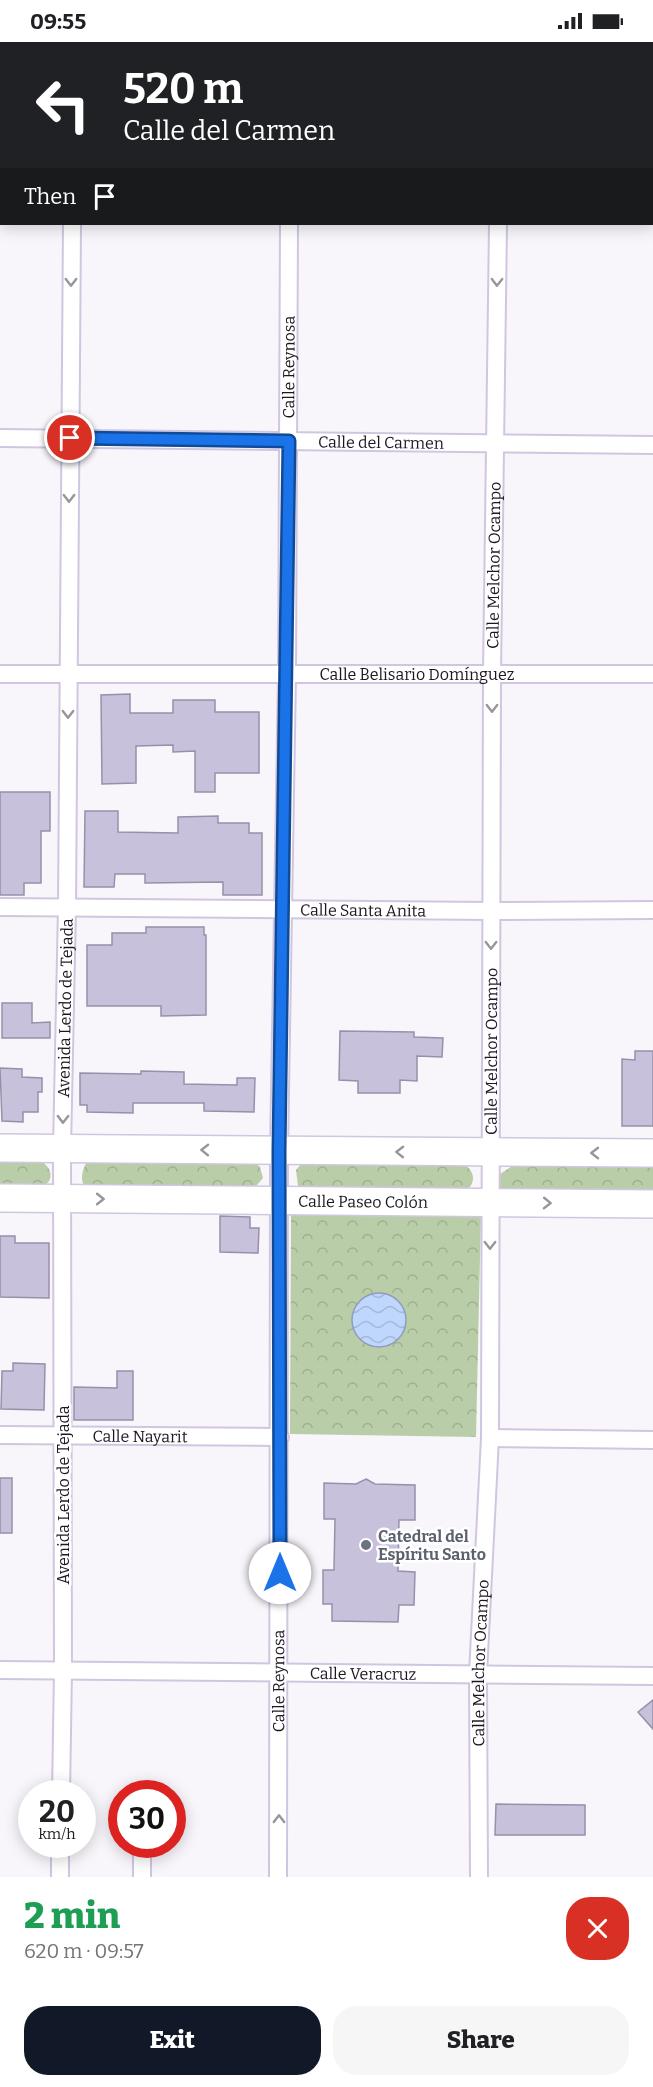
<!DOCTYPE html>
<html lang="en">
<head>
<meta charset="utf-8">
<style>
  :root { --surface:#fff; --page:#f6f6f6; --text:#202124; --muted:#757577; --accent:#111827 }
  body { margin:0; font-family:Bitter,serif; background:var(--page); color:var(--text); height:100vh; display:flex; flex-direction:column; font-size:22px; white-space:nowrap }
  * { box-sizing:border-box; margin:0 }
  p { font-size:20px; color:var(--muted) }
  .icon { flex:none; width:33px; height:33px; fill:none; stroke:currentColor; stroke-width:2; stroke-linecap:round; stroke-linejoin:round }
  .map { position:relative; height:1835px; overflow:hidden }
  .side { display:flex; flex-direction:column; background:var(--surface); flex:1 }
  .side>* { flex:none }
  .guide { position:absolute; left:0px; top:0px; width:654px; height:183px; box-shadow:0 3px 15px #0003; background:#202124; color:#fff; overflow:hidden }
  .speed { position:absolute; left:18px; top:1738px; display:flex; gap:12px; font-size:30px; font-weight:700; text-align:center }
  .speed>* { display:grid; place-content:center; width:78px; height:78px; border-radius:50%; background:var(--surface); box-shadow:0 3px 15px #0003; line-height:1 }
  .speed small { font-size:15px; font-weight:400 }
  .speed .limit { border:9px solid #d22; background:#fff; color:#111 }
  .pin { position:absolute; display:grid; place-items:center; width:51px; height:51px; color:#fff; margin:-26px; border:3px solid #fff; border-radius:50%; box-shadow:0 2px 6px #0007 }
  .me { position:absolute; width:66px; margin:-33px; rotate:0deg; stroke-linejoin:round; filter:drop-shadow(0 0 4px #0008) }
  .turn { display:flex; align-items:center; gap:21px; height:126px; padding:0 24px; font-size:27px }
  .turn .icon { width:78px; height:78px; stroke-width:2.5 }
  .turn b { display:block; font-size:42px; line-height:51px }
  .then { display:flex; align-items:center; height:57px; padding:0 24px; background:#0003; gap:12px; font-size:22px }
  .round { display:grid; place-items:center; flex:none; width:63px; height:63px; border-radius:24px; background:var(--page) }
  .overview { display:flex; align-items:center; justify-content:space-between; height:102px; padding:0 24px }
  h1 { font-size:36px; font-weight:800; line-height:45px; color:#1e9e55 }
  .cta { display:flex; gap:12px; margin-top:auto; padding:12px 24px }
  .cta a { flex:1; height:69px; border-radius:24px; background:var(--accent); color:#fff; font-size:24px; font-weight:800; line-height:69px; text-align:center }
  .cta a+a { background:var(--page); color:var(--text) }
  .status { display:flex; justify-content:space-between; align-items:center; height:42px; padding:0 30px; background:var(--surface); direction:ltr }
  .status svg { height:16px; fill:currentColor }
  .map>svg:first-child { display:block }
  .park { fill:url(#park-crowns) }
  .water { fill:url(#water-waves); stroke:#8e9dba; stroke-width:1.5 }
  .building { fill:#c8c1dc; stroke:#9790aa; stroke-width:1.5 }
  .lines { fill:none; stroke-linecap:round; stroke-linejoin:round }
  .street-casing { stroke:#d1c6e0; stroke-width:20 }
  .primary-casing { stroke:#d1c6e0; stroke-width:30 }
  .street { stroke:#fff; stroke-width:16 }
  .primary { stroke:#fff; stroke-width:27 }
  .oneway { stroke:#98969b }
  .route-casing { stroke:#114b97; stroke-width:15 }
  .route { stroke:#1a73e8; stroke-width:10 }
  .worship-dot { fill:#6b7280; stroke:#fff; stroke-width:2 }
  .labels { text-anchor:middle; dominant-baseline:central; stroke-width:5; stroke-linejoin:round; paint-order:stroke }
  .street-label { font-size:16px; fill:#1b1620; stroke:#fff }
  .worship-label { font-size:16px; font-weight:bold; fill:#5b616d; stroke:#fff; text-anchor:start }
</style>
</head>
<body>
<div class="status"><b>09:55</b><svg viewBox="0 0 49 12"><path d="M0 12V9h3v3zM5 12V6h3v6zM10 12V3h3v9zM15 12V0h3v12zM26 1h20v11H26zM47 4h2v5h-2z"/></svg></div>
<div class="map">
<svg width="653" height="1835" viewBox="0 0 653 1835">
  <defs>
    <pattern id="park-crowns" width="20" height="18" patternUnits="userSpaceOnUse" patternTransform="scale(1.5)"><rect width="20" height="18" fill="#b9cea8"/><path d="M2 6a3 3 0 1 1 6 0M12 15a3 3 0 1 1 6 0" fill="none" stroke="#9eb090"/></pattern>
    <pattern id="water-waves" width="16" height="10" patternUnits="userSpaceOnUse" patternTransform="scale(1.5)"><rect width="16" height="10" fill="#bfd7fc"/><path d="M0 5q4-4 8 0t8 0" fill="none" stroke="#a4b8d8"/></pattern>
  </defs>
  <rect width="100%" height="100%" fill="#f8f6fb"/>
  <!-- park -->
  <path class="park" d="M0 1117 43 1120C48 1125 52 1129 50 1137 44 1153 14 1147 0 1147Z
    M95 1118H252L260 1125 263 1136 253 1148 87 1149C80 1139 81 1132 86 1121Z
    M460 1120C473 1126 478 1138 467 1148L306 1149 298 1144 296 1128 302 1121Z
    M517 1121 653 1123V1153L500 1148 498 1142 500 1132Z
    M291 1169 481 1172 476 1395 290 1392Z"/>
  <!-- water -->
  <path class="water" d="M352 1278a27 27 0 1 1 54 0a27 27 0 1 1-54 0Z"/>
  <!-- building -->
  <path class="building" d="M130 652V671H173V658H215V670H259V731H215V750H195V709L173 710V703L136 704V741L102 742 101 653Z
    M0 750H50V789H41V841H24V853H0Z
    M85 769H118V790L178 791V775L218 774V781H249V791H262V853H223V840L145 841V832H115L114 845H84Z
    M146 885H204V893H206V973L161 974V964H87V903H112V891H146Z
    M2 961H32V981L50 980V996H2Z
    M340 989 414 990V995L443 996 442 1015 417 1014V1039L400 1038V1051H358V1039L339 1038Z
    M635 1009H653V1084H622V1017L635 1018Z
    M0 1026 22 1027V1035L42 1036V1050H38V1070H23V1080L2 1079Z
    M141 1029 184 1030V1042L237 1043V1036H255L254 1070 204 1069V1061H133V1071L87 1070V1063H80V1031L141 1032Z
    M220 1174 250 1175V1186H259L258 1211 220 1210Z
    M0 1194H15V1201H49V1256L0 1255Z
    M13 1321 45 1322 44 1368 1 1367 2 1329H13Z
    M117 1329H133V1378H74V1345L117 1346Z
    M0 1436H12V1491H0Z
    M366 1437 375 1442 415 1443V1478H399L398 1529 415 1530 414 1563H399L398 1580 332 1579V1562H323V1528H334L335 1477H324V1441L356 1442Z
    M653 1658V1687L638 1670Z
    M496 1762 585 1763V1793H495Z"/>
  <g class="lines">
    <defs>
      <g id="street">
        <path d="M288 0V2"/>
        <path d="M652 34H653"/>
        <path d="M0 161H2"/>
        <path d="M652 161H653"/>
        <path id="s1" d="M0 396 653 403"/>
        <path id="s2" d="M0 632H653"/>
        <path id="s3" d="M0 865 491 869 653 868"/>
        <path id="s4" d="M0 1393 280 1395"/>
        <path d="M490 1396 653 1398"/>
        <path id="s5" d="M0 1628 653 1634"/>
        <path id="s6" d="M61 1752 63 1629 62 1107 67 865 72 182"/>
        <path d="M60 1835V1803"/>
        <path d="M142 1835V1803"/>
        <path id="s7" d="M278 1835 279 1109 287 632 289 182"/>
        <path id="s8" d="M479 1835 478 1632 490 1396 492 632 498 182"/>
      </g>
      <g id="primary">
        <path d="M0 1106 653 1111"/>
        <path id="s9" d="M0 1156 653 1162"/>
      </g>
    </defs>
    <!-- street casing -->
    <use href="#street" class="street-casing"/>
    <!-- primary casing -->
    <use href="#primary" class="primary-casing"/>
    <!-- street -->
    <use href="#street" class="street"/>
    <!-- primary -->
    <use href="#primary" class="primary"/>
  </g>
  <!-- one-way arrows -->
  <defs><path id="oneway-chevron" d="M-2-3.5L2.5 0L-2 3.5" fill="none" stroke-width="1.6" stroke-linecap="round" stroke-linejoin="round" transform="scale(1.5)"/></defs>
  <g class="oneway">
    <use href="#oneway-chevron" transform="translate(71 240) rotate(90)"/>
    <use href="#oneway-chevron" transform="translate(497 240) rotate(91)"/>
    <use href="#oneway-chevron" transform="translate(69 456) rotate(90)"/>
    <use href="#oneway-chevron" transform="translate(492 666) rotate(90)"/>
    <use href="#oneway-chevron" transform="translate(68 672) rotate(90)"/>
    <use href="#oneway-chevron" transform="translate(491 903) rotate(90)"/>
    <use href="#oneway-chevron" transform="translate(63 1077) rotate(91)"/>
    <use href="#oneway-chevron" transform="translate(205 1108) rotate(-179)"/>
    <use href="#oneway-chevron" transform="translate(400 1110) rotate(-179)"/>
    <use href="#oneway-chevron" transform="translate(595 1111) rotate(-180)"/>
    <use href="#oneway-chevron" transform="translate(100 1157)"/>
    <use href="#oneway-chevron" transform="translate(547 1161) rotate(1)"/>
    <use href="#oneway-chevron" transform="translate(490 1203) rotate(90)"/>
    <use href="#oneway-chevron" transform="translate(279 1777) rotate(-90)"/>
  </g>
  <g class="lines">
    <defs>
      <path id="route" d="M70 396 289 399 279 1109 280 1531"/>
    </defs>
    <!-- route casing -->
    <use href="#route" class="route-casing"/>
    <!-- route -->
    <use href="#route" class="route"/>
  </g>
  <!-- markers -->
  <circle class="worship-dot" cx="366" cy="1503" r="6"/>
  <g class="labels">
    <!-- street labels -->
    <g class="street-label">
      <text stroke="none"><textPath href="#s7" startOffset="1510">Calle Reynosa</textPath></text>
      <text stroke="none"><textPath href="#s1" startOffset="381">Calle del Carmen</textPath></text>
      <text stroke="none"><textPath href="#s8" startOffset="1312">Calle Melchor Ocampo</textPath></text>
      <text stroke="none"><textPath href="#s2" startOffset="417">Calle Belisario Domínguez</textPath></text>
      <text stroke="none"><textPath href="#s3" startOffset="363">Calle Santa Anita</textPath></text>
      <text stroke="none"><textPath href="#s6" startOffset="786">Avenida Lerdo de Tejada</textPath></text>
      <text stroke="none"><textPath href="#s8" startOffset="826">Calle Melchor Ocampo</textPath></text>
      <text stroke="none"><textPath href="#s9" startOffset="363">Calle Paseo Colón</textPath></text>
      <text stroke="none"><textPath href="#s4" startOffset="140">Calle Nayarit</textPath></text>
      <text transform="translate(63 1453) rotate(-90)">Avenida Lerdo de Tejada</text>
      <text stroke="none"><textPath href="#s8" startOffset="214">Calle Melchor Ocampo</textPath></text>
      <text stroke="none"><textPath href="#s5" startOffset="363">Calle Veracruz</textPath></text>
      <text stroke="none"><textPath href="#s7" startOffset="196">Calle Reynosa</textPath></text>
    </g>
    <!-- worship labels -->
    <g class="worship-label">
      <text x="378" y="1494">Catedral del<tspan x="378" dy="18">Espíritu Santo</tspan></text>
    </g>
  </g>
</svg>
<div class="speed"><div>20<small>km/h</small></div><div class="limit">30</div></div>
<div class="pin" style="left:70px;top:396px;background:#d93025"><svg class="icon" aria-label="arrive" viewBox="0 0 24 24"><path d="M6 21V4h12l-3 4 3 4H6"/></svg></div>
<svg class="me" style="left:280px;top:1531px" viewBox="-20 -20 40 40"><circle r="19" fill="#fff"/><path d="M0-13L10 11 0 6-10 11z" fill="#1a73e8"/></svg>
<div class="guide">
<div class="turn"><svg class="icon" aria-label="left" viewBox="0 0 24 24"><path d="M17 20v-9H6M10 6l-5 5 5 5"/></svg><div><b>520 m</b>Calle del Carmen</div></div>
<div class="then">Then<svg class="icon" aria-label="arrive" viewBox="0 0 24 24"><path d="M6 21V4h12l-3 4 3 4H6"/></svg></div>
</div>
</div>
<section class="side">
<div class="overview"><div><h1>2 min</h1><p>620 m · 09:57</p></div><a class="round" style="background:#d93025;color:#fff"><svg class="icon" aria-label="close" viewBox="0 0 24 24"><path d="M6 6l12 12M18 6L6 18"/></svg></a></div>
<div class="cta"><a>Exit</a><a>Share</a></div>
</section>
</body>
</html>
